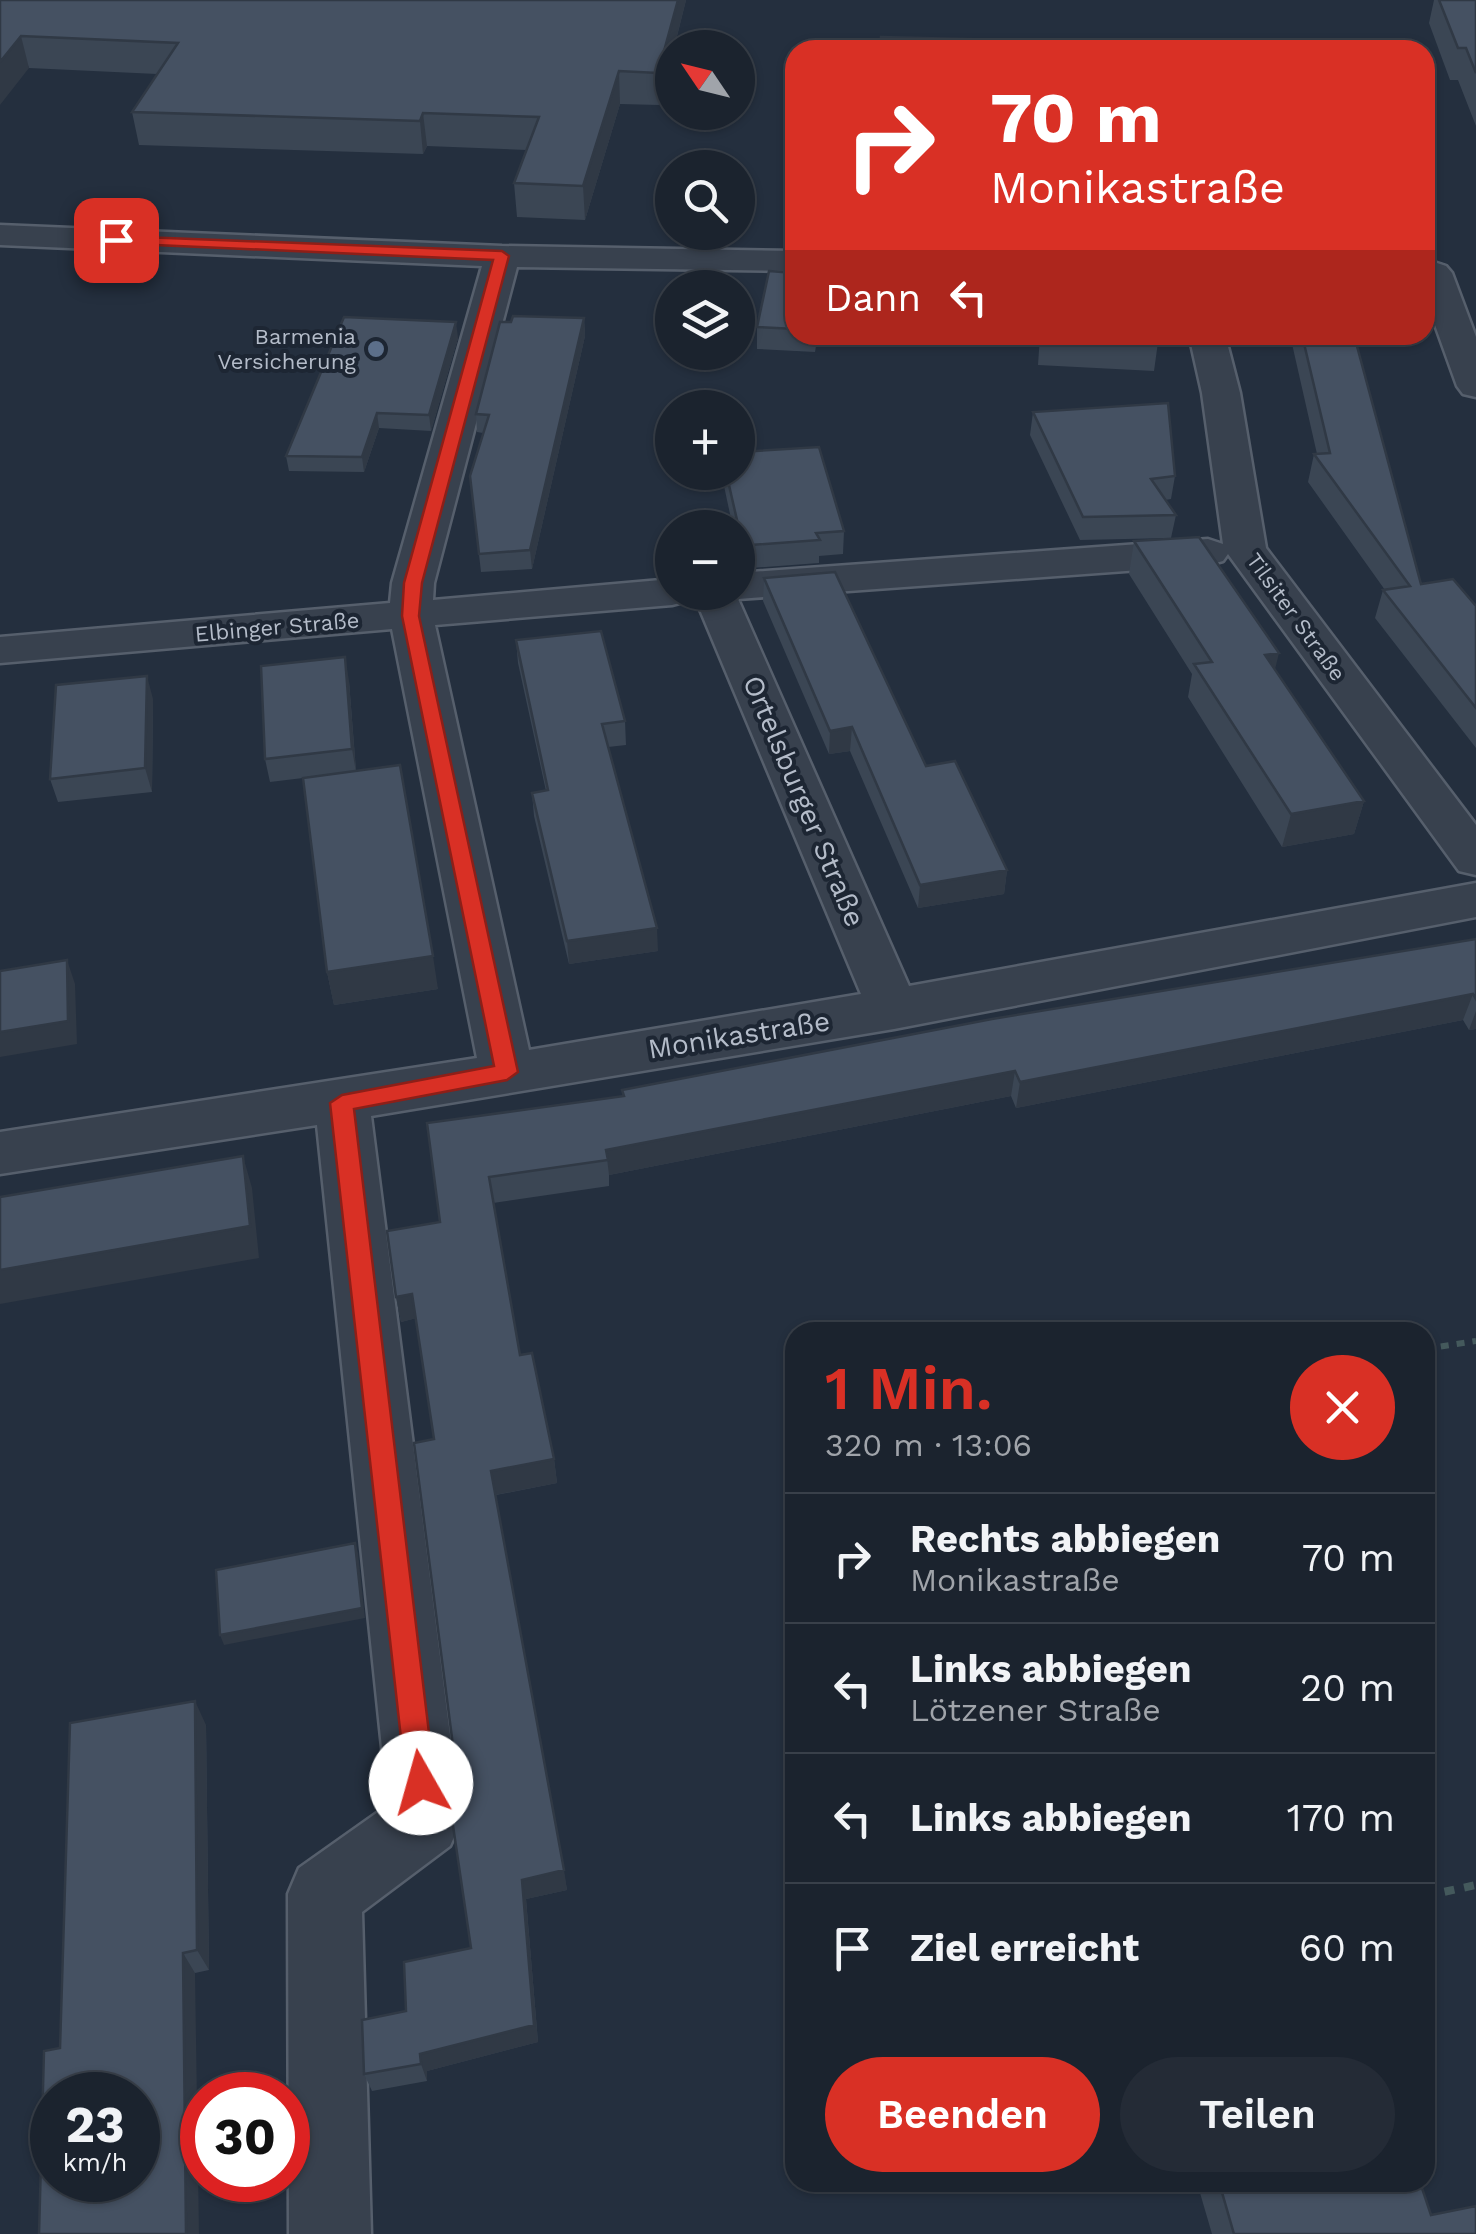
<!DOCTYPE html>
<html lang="de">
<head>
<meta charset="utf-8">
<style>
  :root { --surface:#1b232e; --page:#242b36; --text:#f1f3f6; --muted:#a0a4aa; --line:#39404a; --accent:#d93025 }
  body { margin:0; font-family:"Work Sans",sans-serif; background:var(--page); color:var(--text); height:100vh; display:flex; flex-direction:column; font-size:38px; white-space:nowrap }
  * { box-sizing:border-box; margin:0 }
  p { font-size:32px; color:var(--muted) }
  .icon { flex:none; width:55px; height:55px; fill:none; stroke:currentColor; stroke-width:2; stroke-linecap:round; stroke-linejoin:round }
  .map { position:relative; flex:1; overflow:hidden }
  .panel { position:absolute; left:785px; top:1322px; width:650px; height:870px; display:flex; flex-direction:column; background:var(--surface); border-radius:30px; box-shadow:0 2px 8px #0004,0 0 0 2px var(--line) }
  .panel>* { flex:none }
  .top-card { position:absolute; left:785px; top:40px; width:650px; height:305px; border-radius:30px; box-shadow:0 2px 8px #0004,0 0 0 2px var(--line); background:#d93025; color:#fff; overflow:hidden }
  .needle { width:65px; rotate:305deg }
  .controls { position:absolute; left:655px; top:30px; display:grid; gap:20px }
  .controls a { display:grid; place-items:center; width:100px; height:100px; border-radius:50%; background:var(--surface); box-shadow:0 2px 8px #0004,0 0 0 2px var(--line); font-size:50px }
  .speed { position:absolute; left:30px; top:2072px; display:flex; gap:20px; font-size:50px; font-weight:700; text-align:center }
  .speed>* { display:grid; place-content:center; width:130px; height:130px; border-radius:50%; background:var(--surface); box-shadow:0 2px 8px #0004,0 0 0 2px var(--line); line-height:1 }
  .speed small { font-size:25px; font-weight:400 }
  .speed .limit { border:15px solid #d22; background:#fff; color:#111 }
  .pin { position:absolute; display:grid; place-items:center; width:85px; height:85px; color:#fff; margin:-42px; border-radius:20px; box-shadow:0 5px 15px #0006 }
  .me { position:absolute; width:110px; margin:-55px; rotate:353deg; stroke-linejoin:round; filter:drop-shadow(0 0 8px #0008) }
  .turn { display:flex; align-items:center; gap:35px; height:210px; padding:0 40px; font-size:45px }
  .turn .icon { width:130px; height:130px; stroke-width:2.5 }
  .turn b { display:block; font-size:70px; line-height:85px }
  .then { display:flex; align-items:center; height:95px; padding:0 40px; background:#0003; gap:20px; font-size:38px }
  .round { display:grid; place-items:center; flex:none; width:105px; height:105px; border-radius:52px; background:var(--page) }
  .summary { display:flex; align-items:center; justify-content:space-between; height:170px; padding:0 40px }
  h1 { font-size:60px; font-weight:600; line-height:75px; color:var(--accent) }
  .action { display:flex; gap:20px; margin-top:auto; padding:20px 40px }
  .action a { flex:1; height:115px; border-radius:60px; background:var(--accent); color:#fff; font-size:40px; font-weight:600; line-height:115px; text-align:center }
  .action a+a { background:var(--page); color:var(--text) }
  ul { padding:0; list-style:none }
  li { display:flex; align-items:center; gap:30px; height:130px; padding:0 40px; border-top:2px solid var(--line) }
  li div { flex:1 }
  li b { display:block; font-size:38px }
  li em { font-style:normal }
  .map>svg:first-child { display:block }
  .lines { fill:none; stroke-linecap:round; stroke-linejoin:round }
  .minor-casing { stroke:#565f6c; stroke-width:5 }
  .path-far1 { stroke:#44595c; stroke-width:6; stroke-dasharray:8 8; stroke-linecap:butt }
  .path { stroke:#44595c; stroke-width:8; stroke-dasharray:10 10; stroke-linecap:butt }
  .minor { fill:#38414e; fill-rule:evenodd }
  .wall { fill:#3b4654 }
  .shaded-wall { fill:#303945 }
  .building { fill:#455162; stroke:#303945; stroke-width:2.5; fill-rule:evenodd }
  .route { fill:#d93025; stroke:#8d1f18; stroke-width:2.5 }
  .service-dot { fill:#5c6f8a; stroke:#1d2633; stroke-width:4 }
  .labels { text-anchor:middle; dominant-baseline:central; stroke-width:8; stroke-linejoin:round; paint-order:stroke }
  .far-poi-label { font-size:22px; fill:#b4bcc9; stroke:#1d2633; text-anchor:end }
  .far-street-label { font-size:22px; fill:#b4bcc9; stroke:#1d2633 }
  .street-label { font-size:28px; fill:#b4bcc9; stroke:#1d2633 }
</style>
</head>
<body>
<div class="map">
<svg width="1476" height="2234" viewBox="0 0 1476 2234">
  <rect width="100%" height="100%" fill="#242f3e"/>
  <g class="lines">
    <defs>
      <path id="minor" d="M0 225 502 246 795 251V271L517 267 434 583 433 600 672 579V592H738V573L1208 539 1223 544 1202 393 1189 335H1225L1240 393 1266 548 1476 825V875L1459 871 1228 554 1223 561 1208 565 738 599 909 986 1476 883V917L894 1029 371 1116 461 1821 450 1846 362 1912 371 2234H289L288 1894 299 1868 388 1805 317 1125 0 1174V1132L477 1058 392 629 0 663V637L390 603 392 583 482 266 0 245ZM693 593 861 994 529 1050 435 625 672 605 687 601Z
        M1434 262 1446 266 1452 273 1476 337V397L1463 394 1457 386 1425 297V265Z"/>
    </defs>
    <!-- minor casing -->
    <use href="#minor" class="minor-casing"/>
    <!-- path-far1 -->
    <path class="path-far1" d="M1425 1349 1476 1341"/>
    <!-- path -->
    <path class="path" d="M1425 1896 1476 1885"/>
    <!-- minor -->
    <use href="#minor" class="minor"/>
  </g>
  <!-- wall -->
  <path class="wall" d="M0 0H686L674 48H672L659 105 620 104 585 220 517 217 514 183 527 150 427 146 423 154 139 145 132 112 157 74 29 68Z
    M1434 0H1476V126L1458 80H1450L1429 23Z
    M795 273V335H818L815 352 757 349V327Z
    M584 318 585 336 532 569 481 572 470 476 483 433 477 432 476 414 511 322Z
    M1040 335H1159L1154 371 1038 365Z
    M1290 335H1354L1421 584 1476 606V748L1375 618 1383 590H1385L1308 482 1314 454H1317Z
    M458 338 431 431 379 428 364 472 289 471 286 456Z
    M1033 412 1175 476 1171 499 1165 500 1176 515 1171 538 1080 540 1030 435Z
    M721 472H738L844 531 843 554 819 556V563L750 568 748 564 742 565 738 547V528H733Z
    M1134 541 1275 671 1364 801 1354 834 1282 847 1188 697 1192 674 1129 574Z
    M764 578 926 766 1007 870 1004 894 918 908 850 751 829 754 763 601Z
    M516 640 625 721 626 745 608 747 658 951 569 964 534 816 532 793 546 791 518 663Z
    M349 681 356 770 438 989 334 1005 327 972 303 778 270 782 265 759Z
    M153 699 152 792 58 802 50 779Z
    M1476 939V1029L1469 1030 1463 1020 1016 1108 1011 1096 609 1175V1186L493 1203 520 1355 554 1459 557 1483 496 1495 567 1890 526 1899 538 2042 427 2071V2081L372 2091 364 2074 406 2011 471 1948 434 1439 416 1318 401 1322 396 1297 440 1222 427 1123 623 1096 622 1090Z
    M206 1725 209 1970 195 1973 60 2048Z
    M1200 2182H1420L1431 2215 1476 2234H1212L1198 2186Z"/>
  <!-- shaded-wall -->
  <path class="shaded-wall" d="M678 0H686L674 48H672V54L659 105 658 73Z
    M21 36 29 68 0 105V62Z
    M619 71 620 104 585 220 583 186Z
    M423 113 427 146 423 154 420 121Z
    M584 318 585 336 532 569 530 550Z
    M456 322 458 338 431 431 429 415Z
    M377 413 379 428 364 472 362 457Z
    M1279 653 1271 686 1265 655Z
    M345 657 349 681 356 772 352 749Z
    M147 676 153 699 152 792 145 768Z
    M852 727 850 751 829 754 830 731Z
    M1364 801 1354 834 1282 847 1291 814Z
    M1007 870 1004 894 918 908 920 885Z
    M657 928 658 951 569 964 567 941Z
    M433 956 438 989 334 1005 327 972Z
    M67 960 75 984 77 1044 0 1057V1032Z
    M1473 994 1463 1020 1016 1108 1020 1082Z
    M1476 1011V1029L1469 1030Z
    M1015 1071 1011 1096 609 1175 606 1150Z
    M243 1156 252 1188 259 1258 0 1304V1270Z
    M412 1294 417 1318 401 1322 396 1297Z
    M554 1459 557 1483 495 1495 491 1471Z
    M355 1543 358 1553 365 1618 224 1645 220 1635Z
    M195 1701 206 1725 209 1970 197 1950Z
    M564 1870 567 1890 526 1899 538 2042 427 2071V2081L421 2064 420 2054 522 1880Z
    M183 1953 195 1973 199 2234H186Z"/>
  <!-- building -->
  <path class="building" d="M0 0H678L658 73 619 71 583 186 514 183 539 117 423 113 420 121 132 112 178 43 21 36 0 62Z
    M1439 0H1476V73L1466 48H1458Z
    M881 37 1301 47 1302 50H880Z
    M769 271 795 273V329L757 327Z
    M513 316 584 318 530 550 479 554 470 476 489 415 476 414 500 322H511Z
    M344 317 456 322 429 415 377 413 362 457 286 456Z
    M1110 335H1159V338Z
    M1302 335H1354L1421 584 1453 579 1476 606V708L1383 590 1410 586 1314 454 1330 453Z
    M1168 403 1175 476 1151 479 1176 515 1083 517 1033 412Z
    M819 447 844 531 816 533 820 540 750 545 748 541 742 542 726 472H738V452Z
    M1199 537 1279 653 1265 655 1364 801 1291 814 1194 664 1212 662 1134 541Z
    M835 572 926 766 955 761 1007 870 920 885 852 727 830 731 764 578Z
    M601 631 625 721 602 724 657 928 567 941 532 793 548 790 516 640Z
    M345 657 352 749 265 759 261 666Z
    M147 676 145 768 50 779 56 685Z
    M400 765 433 956 327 972 303 778Z
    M1476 939V999L1473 994 1020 1082 1015 1071 606 1150 608 1160 489 1177 520 1355 532 1353 554 1459 491 1471 564 1870 522 1880 534 2025 420 2054 421 2064 364 2074 362 2020 406 2011 404 1962 471 1948 452 1819 460 1800 414 1443 434 1439 412 1294 396 1297 387 1231 440 1222 427 1123 624 1096 622 1090 992 1019Z
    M67 960 68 1021 0 1032V971Z
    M243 1156 250 1226 0 1270V1197Z
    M355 1543 362 1608 220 1635 216 1570Z
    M195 1701 197 1950 183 1953 186 2234H39L44 2051 60 2048 70 1723ZM52 2095H138V2180H52Z
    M1219 2182H1420L1431 2215 1476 2206V2234H1234Z"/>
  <!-- route -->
  <path class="route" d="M116 236 502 251 509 256 422 583 419 616 518 1072 507 1080 354 1109 435 1783 431 1793 421 1797 410 1793 406 1783 330 1103 342 1095 494 1066 402 616 404 583 493 260 111 243V237Z"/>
  <!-- markers -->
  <circle class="service-dot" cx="376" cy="349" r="10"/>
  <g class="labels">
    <!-- far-poi labels -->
    <g class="far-poi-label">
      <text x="356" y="336">Barmenia<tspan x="356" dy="25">Versicherung</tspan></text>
    </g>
    <!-- far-street labels -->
    <g class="far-street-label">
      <text transform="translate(1296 617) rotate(54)">Tilsiter Straße</text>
      <text transform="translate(277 627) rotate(-5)">Elbinger Straße</text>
    </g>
    <!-- street labels -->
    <g class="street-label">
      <text transform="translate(804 801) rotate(67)">Ortelsburger Straße</text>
      <text transform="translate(739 1035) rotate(-9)">Monikastraße</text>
    </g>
  </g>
</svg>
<div class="controls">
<a><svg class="needle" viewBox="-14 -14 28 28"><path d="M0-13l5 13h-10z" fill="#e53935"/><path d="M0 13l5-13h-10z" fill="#a0a4aa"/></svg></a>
<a><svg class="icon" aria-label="search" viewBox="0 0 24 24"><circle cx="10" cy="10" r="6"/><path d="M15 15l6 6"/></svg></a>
<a><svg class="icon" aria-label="layers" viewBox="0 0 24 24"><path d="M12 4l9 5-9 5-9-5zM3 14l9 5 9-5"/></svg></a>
<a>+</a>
<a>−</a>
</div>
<div class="speed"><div>23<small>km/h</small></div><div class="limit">30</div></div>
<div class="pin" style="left:116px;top:240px;background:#d93025"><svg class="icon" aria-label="arrive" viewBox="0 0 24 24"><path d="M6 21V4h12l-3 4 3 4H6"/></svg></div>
<svg class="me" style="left:421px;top:1783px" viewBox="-20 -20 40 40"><circle r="19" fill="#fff"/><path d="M0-13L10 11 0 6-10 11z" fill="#d93025"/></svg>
<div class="top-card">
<div class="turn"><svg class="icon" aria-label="right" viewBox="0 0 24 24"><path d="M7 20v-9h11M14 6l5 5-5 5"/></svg><div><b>70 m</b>Monikastraße</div></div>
<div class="then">Dann<svg class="icon" aria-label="left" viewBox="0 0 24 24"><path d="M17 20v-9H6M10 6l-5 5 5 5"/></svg></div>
</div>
<section class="panel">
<div class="summary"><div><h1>1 Min.</h1><p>320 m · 13:06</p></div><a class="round" style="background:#d93025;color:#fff"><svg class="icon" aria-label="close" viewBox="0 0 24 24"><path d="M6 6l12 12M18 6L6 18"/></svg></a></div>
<ul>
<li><svg class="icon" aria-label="right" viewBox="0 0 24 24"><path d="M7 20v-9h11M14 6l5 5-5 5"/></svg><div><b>Rechts abbiegen</b><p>Monikastraße</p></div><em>70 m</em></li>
<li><svg class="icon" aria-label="left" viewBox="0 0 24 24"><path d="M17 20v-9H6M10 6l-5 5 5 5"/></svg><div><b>Links abbiegen</b><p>Lötzener Straße</p></div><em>20 m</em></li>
<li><svg class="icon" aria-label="left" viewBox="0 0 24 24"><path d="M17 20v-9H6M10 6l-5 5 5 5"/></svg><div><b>Links abbiegen</b></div><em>170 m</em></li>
<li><svg class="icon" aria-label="arrive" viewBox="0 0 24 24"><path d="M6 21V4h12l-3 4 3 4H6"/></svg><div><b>Ziel erreicht</b></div><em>60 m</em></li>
</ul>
<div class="action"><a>Beenden</a><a>Teilen</a></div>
</section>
</div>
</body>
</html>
